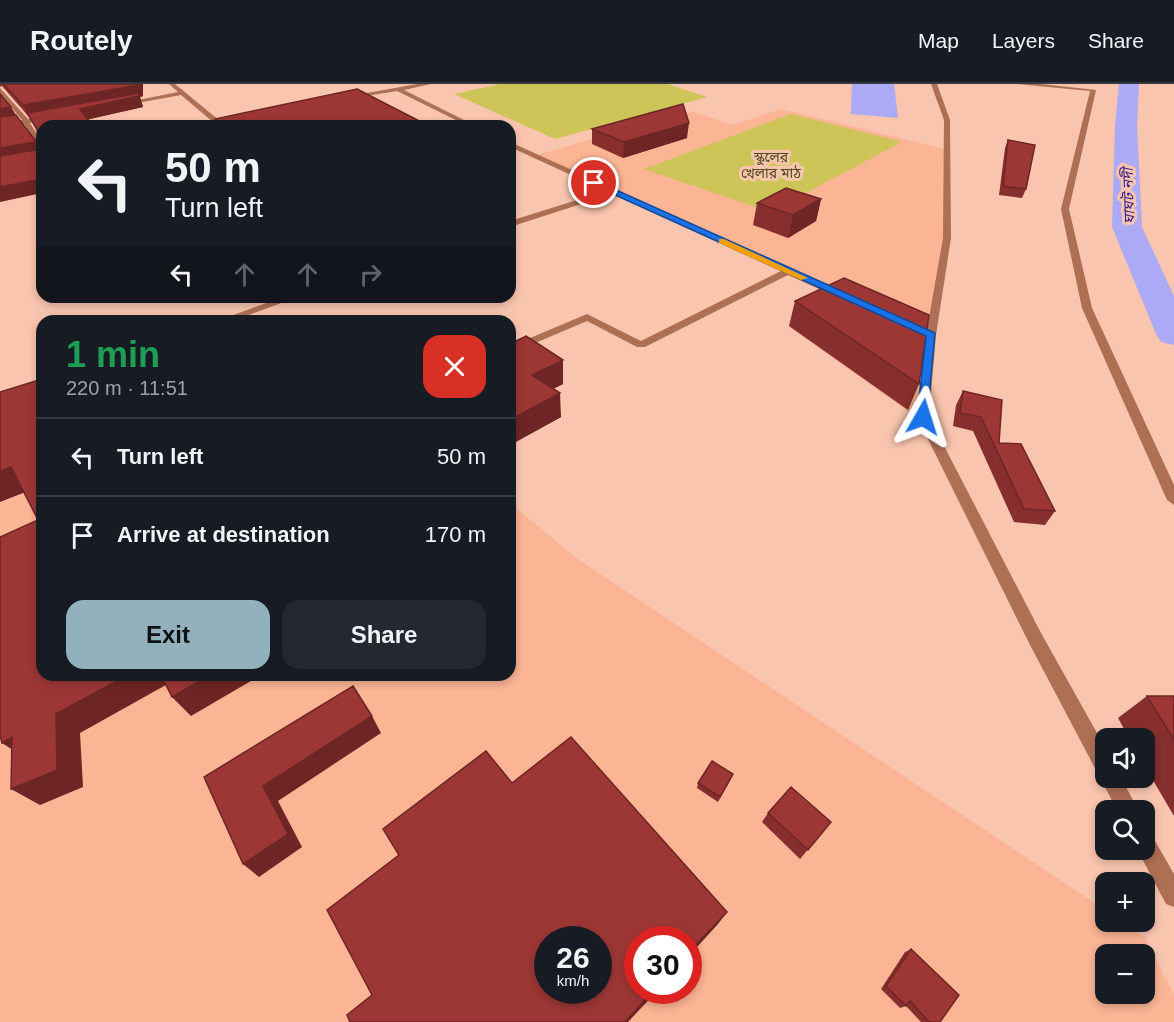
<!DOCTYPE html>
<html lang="en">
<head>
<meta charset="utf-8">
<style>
  :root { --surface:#171b24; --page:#242831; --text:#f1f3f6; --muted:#9ea1a6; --line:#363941; --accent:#93b1bc }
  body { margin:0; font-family:Helvetica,"Noto Sans Bengali",sans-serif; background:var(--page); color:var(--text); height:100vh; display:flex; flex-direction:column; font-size:22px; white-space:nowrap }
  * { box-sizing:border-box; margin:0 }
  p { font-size:20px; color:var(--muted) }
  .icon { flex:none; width:33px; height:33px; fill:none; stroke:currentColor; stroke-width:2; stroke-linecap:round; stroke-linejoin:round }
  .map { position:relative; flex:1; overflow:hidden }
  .panel { position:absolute; left:36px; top:231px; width:480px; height:366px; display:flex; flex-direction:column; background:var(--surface); border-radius:18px; box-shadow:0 3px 9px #0003 }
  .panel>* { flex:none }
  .hud { position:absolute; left:36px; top:36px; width:480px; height:183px; border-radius:18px; box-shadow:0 3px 9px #0003; background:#171b24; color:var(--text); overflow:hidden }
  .buttons { position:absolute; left:1095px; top:644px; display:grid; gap:12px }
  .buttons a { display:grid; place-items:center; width:60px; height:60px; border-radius:12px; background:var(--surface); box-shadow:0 3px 9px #0003; font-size:30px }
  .speed { position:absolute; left:534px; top:842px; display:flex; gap:12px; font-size:30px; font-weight:700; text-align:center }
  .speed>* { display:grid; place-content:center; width:78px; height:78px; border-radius:50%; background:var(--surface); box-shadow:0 3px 9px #0003; line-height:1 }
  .speed small { font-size:15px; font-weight:400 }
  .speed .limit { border:9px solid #d22; background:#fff; color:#111 }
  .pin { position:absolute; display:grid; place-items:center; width:51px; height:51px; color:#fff; margin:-26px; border:3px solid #fff; border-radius:50%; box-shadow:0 2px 6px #0007 }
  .me { position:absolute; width:66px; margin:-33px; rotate:6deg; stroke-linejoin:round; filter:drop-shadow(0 0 4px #0008) }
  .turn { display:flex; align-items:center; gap:21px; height:126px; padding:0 30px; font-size:27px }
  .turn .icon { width:78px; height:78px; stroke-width:2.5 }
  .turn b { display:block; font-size:42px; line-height:51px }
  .lanes { display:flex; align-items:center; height:57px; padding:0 30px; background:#0003; justify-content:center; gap:30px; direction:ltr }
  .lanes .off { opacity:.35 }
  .round { display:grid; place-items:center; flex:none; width:63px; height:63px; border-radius:18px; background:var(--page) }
  .summary { display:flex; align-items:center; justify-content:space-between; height:102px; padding:0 30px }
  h1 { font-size:36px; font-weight:800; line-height:45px; color:#1e9e55 }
  .action { display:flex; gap:12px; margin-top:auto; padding:12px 30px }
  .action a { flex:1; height:69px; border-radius:18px; background:var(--accent); color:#111; font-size:24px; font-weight:800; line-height:69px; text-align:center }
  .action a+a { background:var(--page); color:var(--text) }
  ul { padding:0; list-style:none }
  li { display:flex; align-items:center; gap:18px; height:78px; padding:0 30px; border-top:2px solid var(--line) }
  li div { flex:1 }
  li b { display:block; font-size:22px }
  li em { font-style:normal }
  header { display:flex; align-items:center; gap:36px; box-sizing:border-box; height:84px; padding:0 30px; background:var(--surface); border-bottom:2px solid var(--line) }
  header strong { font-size:28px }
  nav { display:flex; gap:33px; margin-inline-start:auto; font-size:21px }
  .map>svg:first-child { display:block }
  .built { fill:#fbb494; fill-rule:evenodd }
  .green { fill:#cdc558 }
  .water { fill:#acaaf6 }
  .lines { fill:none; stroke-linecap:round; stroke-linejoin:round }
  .river { fill:#acaaf6; fill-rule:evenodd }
  .street { fill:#ad7054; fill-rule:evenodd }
  .wall { fill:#862f2e }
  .shaded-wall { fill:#6d2625 }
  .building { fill:#9c3735; stroke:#6d2625; stroke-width:1.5; fill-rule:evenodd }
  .route { fill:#1a73e8; stroke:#114b97; stroke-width:1.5 }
  .slow { fill:#f59e0b }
  .labels { text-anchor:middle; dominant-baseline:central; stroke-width:6; stroke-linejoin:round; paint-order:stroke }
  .far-park-label { font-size:14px; fill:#4f4c1d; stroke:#f9c5ae }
  .far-water-label { font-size:15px; font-style:italic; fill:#3a218d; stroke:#f9c5ae }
</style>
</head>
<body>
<header>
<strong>Routely</strong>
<nav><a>Map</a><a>Layers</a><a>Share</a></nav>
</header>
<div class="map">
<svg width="1174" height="938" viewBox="0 0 1174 938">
  <rect width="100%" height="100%" fill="#f9c5ae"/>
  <!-- built -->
  <path class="built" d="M781 25 945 65 946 154 922 332 903 324 788 242 845 214 533 72 691 27 732 41Z
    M42 402V591H510V419L575 473 1105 826 1106 837H1122L1145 853 1174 911V938H0V419ZM548 855H598V906H548ZM638 855H688V906H638ZM1106 870H1144V909H1106Z"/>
  <!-- green -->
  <path class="green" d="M500 0H668L707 13 555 55 454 10Z
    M791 30 902 58 770 128 644 85Z"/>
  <!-- water -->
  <path class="water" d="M852 0H894L898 34 851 30Z"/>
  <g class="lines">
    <!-- river -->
    <path class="river" d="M1119 0H1139L1137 42 1142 143 1174 212V261L1161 258 1156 250 1112 143 1115 42Z"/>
    <!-- street -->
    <path class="street" d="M169 0H175L220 37 236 34 239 36 214 42H200L213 38 181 11 121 22 118 20 178 8Z
      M417 0H431L404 6 476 42H468L397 7 348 15 345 13Z
      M931 0H937L950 36 951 154 936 251 929 333 1041 549 1106 665V693H1121L1138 726H1117L1029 559 917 333 926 251 943 154 944 36Z
      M1017 0H1041L1096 6 1069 125 1092 224 1174 401V421L1167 416 1082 224 1061 125 1090 7Z
      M0 4 28 35 50 31 53 33 30 39 42 58V66L24 40 0 44V40L22 36 0 10Z
      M510 58 847 210 848 212 839 214 788 191 645 263H637L587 237 519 266H511V262L587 230 641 257 781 187 612 110 510 143V137L606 107 510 63Z
      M283 213H298L232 237H217Z
      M1144 747 1151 750 1174 790V823L1166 820 1137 765H1144Z"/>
  </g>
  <!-- wall -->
  <path class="wall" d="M0 0H143V12L140 13 143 23 88 35 42 109 16 31 35 56 38 54 37 47 29 33 2 2 0 3Z
    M215 35 429 42H218Z
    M592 45 687 54 623 74 592 60Z
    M1008 56 1026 105 1022 114 999 111 1005 64Z
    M821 115 816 137 788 154 753 141 757 119Z
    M795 217 919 300 908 326 789 242Z
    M510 260 563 300 553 305 561 333 512 360 510 359Z
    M963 307 999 359 1055 427 1045 441 1014 438 973 347 953 342 956 321Z
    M1147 612H1174V732L1144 681V654H1129L1118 634Z
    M731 695 718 718 697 704 698 699Z
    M768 729 831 738 800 775 762 738Z
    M911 865 940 938H921L906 922 900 924 881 905 905 868Z"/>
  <!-- shaded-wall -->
  <path class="shaded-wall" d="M139 0H143V12L140 13 143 23 86 36 80 25 110 18 29 33 23 21Z
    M11 23 18 34 0 38V25Z
    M689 39 687 54 623 74 624 58Z
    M35 58 42 70 0 78V64Z
    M42 95V109L0 118V103Z
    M821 115 816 137 788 154 793 131Z
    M563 276V300L534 314 532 291Z
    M560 309 561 333 512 360 510 336Z
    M11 383 31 406 0 418V387Z
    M128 591H167L173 597 80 649 83 703 40 721 11 705 56 630Z
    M210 591H261L191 632 172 613Z
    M372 632 381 649 278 717 302 763 259 793 243 780 263 702Z
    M12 653 30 677 2 659Z
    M727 828 718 840 688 873V869Z
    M654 906H658L628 938H625Z"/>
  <!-- building -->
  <path class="building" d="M3 0H139V1L23 21Z
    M357 5 429 42H226L215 35Z
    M139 9V12L80 25 93 42H42V95L0 103V72L35 66 37 60 35 58 0 64V33L16 31 35 56 38 54 37 45 27 29Z
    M0 10 11 23 0 25Z
    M683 20 689 39 624 58 592 45Z
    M1008 56 1035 61 1026 105 1003 102Z
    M786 104 821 115 793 131 757 119Z
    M844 194 929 231 919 300 795 217Z
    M526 252 563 276 532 291 560 309 510 336V260Z
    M42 295V591H128L56 630 57 686 11 705 12 653 2 659 0 652V453L38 436 11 383 0 387V308Z
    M963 307 1002 316 999 359 1021 360 1055 427 1024 425 981 333 960 329Z
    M161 591H210L172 613Z
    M353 602 372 632 263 702 288 750 243 780 204 693Z
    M1147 612H1174V656Z
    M571 653 727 828 688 869V855H638V906H654L625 938H350L347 931 372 911 327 826 399 771 383 745 486 667 512 699ZM548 855H598V906H548Z
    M712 677 733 690 720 713 698 699Z
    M791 703 831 738 808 766 768 729Z
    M911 865 959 911 940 938H929L910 917 906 922 886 902Z"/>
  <!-- route -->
  <path class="route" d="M591 97H596L935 249 927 335H919L917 333 926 252 591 100Z"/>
  <!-- slow -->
  <path class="slow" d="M719 155H724L808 194 801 196 719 159Z"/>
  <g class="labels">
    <!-- far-park labels -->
    <g class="far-park-label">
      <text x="771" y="73">স্কুলের<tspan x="771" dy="16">খেলার মাঠ</tspan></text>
    </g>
    <!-- far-water labels -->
    <g class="far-water-label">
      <text transform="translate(1128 112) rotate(-92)">ঘাঘট নদী</text>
    </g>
  </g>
</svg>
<div class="buttons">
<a><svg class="icon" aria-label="sound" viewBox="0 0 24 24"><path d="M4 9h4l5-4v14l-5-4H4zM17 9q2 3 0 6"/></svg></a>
<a><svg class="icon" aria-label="search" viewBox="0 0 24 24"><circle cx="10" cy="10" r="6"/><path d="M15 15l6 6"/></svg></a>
<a>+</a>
<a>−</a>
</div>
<div class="speed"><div>26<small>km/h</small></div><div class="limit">30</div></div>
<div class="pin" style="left:594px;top:99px;background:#d93025"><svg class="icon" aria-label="arrive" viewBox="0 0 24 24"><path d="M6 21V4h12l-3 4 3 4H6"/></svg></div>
<svg class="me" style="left:923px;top:333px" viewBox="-20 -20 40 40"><path d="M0-17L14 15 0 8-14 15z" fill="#1a73e8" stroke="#fff" stroke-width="4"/></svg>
<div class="hud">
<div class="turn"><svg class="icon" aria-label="left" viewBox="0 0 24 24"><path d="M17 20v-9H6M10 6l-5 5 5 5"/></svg><div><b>50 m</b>Turn left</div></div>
<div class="lanes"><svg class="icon" aria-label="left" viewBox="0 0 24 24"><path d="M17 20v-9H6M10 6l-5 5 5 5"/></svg><svg class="icon off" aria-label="ahead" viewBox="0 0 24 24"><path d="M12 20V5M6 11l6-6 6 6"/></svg><svg class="icon off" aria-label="ahead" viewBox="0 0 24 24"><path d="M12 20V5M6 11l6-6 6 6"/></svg><svg class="icon off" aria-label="right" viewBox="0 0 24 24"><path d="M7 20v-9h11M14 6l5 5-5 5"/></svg></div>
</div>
<section class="panel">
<div class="summary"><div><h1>1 min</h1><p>220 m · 11:51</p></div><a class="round" style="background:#d93025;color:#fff"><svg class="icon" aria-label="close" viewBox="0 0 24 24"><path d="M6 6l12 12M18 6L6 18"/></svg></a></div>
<ul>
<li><svg class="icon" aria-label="left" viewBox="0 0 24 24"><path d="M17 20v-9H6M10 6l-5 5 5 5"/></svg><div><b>Turn left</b></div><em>50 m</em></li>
<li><svg class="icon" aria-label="arrive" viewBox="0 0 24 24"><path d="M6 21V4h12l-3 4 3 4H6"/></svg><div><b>Arrive at destination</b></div><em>170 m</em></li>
</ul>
<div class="action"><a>Exit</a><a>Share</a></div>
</section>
</div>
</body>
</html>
